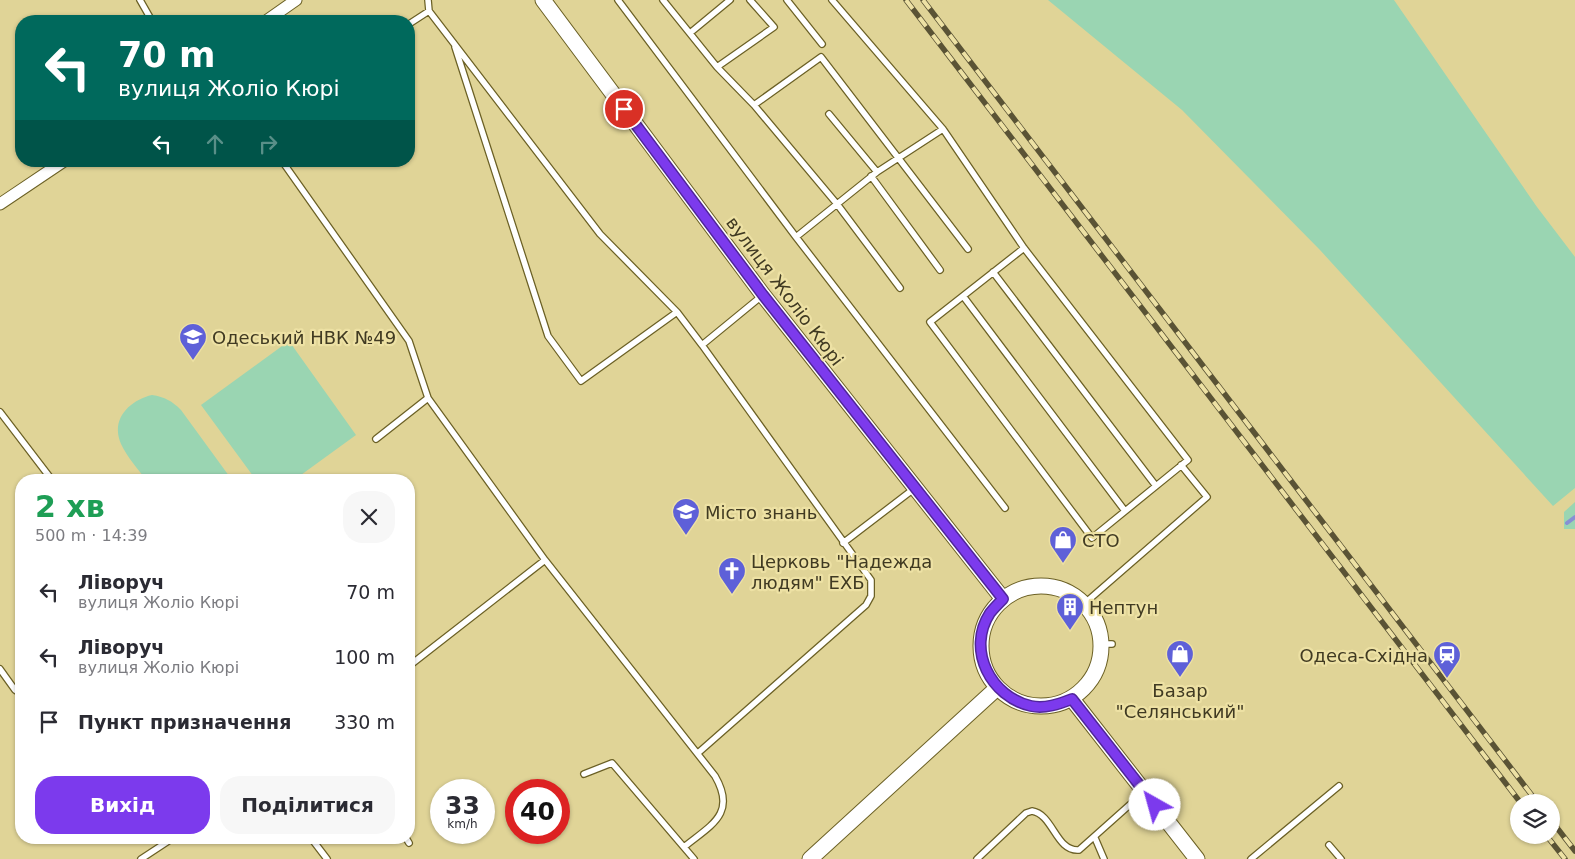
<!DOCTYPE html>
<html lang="uk">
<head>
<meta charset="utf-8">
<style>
  :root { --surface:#fff; --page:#f7f7f7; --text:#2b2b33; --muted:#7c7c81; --accent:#7c3aed }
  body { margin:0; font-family:"DejaVu Sans",sans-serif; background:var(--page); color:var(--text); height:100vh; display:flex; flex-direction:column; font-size:19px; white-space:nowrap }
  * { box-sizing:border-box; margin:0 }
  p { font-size:16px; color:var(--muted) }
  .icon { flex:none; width:28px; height:28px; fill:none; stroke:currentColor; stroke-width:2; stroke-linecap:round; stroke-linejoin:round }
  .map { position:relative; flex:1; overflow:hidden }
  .sheet { position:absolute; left:15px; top:474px; width:400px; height:370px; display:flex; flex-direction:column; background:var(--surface); border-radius:20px; box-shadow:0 1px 4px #0004 }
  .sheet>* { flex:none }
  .guide { position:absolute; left:15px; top:15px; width:400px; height:152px; border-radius:20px; box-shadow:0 1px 4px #0004; background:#00695c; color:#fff; overflow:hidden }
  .tools { position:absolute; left:1510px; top:794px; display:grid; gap:10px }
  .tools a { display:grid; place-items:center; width:50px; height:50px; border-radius:50%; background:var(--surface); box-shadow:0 1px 4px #0004; font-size:25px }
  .speed { position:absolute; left:430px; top:779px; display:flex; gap:10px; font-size:25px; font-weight:700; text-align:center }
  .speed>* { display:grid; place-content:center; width:65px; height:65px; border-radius:50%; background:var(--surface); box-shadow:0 1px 4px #0004; line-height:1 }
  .speed small { font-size:12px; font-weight:400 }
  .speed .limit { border:8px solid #d22; background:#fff; color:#111 }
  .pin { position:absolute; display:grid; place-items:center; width:42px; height:42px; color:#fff; margin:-21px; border:2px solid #fff; border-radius:50%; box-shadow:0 1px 5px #0007 }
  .me { position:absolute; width:55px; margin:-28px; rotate:322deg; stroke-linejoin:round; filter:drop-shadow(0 0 4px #0008) }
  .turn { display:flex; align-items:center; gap:18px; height:105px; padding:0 20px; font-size:22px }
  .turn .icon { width:65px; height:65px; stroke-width:2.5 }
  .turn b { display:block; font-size:35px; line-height:42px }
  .lanes { display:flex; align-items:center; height:48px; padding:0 20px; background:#0003; justify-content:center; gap:25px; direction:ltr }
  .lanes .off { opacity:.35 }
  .round { display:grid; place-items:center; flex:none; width:52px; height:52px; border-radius:20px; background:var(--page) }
  .headline { display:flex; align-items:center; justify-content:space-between; height:85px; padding:0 20px }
  h1 { font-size:30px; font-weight:600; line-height:38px; color:#1e9e55 }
  .button { display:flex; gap:10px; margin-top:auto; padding:10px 20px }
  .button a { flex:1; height:58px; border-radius:20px; background:var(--accent); color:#fff; font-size:20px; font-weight:600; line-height:58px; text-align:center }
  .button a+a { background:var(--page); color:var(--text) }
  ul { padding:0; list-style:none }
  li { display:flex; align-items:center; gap:15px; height:65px; padding:0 20px }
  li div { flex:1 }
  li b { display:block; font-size:19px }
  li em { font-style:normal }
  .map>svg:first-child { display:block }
  .green { fill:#9ad5b2 }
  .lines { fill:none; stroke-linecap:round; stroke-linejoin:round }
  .stream { stroke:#8790d4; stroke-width:4 }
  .service-casing { stroke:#6b6025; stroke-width:8 }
  .minor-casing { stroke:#6b6025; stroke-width:13 }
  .tertiary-casing { stroke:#6b6025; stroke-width:17 }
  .service { stroke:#fff; stroke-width:5.5 }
  .minor { stroke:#fff; stroke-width:11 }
  .tertiary { stroke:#fff; stroke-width:15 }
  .rail-casing { stroke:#5a5335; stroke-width:5.5 }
  .rail { stroke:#ede1a4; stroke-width:4; stroke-dasharray:11; stroke-linecap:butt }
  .route-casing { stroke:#51269a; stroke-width:12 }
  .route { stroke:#7c3aed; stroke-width:9 }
  .labels { text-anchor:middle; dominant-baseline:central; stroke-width:4.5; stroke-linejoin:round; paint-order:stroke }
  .street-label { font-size:18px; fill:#403a22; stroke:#ede1a4 }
  .poi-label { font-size:18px; fill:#403a22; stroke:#ede1a4; text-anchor:start }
</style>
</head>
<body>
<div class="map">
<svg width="1575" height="859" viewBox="0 0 1575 859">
  <rect width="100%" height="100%" fill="#e0d497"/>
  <!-- green -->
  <path class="green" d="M1048 0H1394L1537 207 1575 257V488L1553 506 1320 250 1182 110Z
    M289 341 356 435 294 480H256L201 405Z
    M152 395C165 397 172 401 181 410L232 480H146C138 469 127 457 121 444 110 419 130 400 152 395Z
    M1575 502V529H1564V512Z"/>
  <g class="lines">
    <!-- stream -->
    <path class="stream" d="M1567 523 1575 517"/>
    <defs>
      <path id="service" d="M140 0 152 21
        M428 0 429 11 600 234 677 312 702 345 871 580V596L866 605 698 753
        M618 0 796 237 1005 508
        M663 0 717 67 754 105 837 204 900 288
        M787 0 822 44
        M832 0 943 129 1024 248 1188 460 1092 538 930 322 1024 248
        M409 24 429 11
        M690 33 730 0
        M455 47 548 336 581 381 677 312
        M717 67 774 27 750 0
        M754 105 821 57 968 249
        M829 114 877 172
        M282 161 409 341 428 398 545 560 715 776C737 814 711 825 684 847
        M871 176 940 270
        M796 237 877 172 943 129
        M993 272 1156 486
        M963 296 1125 511
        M702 345 763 295
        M0 412 52 480
        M376 439 428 398
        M843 543 915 488
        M1085 603 1207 497 1181 465
        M1101 644H1112
        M409 666 545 560
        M0 669 15 690 21 694
        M584 774 612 763 694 859
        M311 838 327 859
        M406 838 409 843
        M1095 838 1104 859
        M1329 845 1341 859
        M141 859 173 838
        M977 859 1026 813 1032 811C1053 814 1056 852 1079 850L1143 793
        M1251 859 1339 786"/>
      <path id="minor" d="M266 21 296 0
        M0 204 64 161"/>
      <path id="tertiary" d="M543 0 763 295 1003 599
        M981 646a60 60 0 1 1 120 0a60 60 0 1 1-120 0Z
        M1072 699 1197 859
        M810 859 997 688"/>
    </defs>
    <!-- service casing -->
    <use href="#service" class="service-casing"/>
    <!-- minor casing -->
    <use href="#minor" class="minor-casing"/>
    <!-- tertiary casing -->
    <use href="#tertiary" class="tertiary-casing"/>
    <!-- service -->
    <use href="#service" class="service"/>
    <!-- minor -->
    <use href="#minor" class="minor"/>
    <!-- tertiary -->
    <use href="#tertiary" class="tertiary"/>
    <defs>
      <path id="rail" d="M906 0 1520 802
        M923 0 1537 802
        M1551 820 1575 851
        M1546 835 1565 859"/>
    </defs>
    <!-- rail casing -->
    <use href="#rail" class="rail-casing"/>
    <!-- rail -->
    <use href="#rail" class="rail"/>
  </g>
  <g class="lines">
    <defs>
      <path id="route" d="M624 109 763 295 1003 599C999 603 994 608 990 613 966 650 991 697 1031 706 1045 709 1059 704 1072 699L1155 805"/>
    </defs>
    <!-- route casing -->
    <use href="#route" class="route-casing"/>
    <!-- route -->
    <use href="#route" class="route"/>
  </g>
  <!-- icons -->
  <defs>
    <symbol id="school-pin" viewBox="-11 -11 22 30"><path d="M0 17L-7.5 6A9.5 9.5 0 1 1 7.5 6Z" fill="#5e60d8" stroke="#ede1a4"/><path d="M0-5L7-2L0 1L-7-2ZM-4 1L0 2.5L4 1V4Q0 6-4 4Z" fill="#fff"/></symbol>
    <symbol id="shop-pin" viewBox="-11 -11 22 30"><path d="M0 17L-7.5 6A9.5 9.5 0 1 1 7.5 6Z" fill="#5e60d8" stroke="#ede1a4"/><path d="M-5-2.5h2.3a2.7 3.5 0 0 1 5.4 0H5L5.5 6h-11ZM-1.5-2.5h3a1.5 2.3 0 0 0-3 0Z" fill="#fff"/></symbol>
    <symbol id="church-pin" viewBox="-11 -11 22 30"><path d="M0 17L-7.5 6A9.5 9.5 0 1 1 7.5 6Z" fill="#5e60d8" stroke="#ede1a4"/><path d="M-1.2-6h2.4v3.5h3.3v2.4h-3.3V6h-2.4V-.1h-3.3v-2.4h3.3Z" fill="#fff"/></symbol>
    <symbol id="building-pin" viewBox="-11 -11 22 30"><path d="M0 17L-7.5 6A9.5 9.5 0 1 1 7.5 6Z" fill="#5e60d8" stroke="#ede1a4"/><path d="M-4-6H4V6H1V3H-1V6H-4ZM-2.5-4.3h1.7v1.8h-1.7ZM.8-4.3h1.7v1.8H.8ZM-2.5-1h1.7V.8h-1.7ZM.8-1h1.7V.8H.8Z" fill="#fff"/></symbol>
    <symbol id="station-pin" viewBox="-11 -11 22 30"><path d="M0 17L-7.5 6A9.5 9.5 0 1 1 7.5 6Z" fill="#5e60d8" stroke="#ede1a4"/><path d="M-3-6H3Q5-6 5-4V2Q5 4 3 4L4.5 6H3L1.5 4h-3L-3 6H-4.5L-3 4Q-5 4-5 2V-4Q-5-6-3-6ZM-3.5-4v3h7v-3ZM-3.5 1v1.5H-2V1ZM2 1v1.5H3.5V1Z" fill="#fff"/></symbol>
  </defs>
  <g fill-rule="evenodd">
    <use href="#school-pin" x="177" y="321" width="32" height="43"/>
    <use href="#school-pin" x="670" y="496" width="32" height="43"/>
    <use href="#shop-pin" x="1047" y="524" width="32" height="43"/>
    <use href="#church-pin" x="716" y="555" width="32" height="43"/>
    <use href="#building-pin" x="1054" y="591" width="32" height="43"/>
    <use href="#shop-pin" x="1164" y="638" width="32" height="43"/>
    <use href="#station-pin" x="1431" y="639" width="32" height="43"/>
  </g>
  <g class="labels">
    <!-- street labels -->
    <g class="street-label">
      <text transform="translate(785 291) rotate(53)">вулиця Жоліо Кюрі</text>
    </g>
    <!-- poi labels -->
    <g class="poi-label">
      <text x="212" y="337">Одеський НВК №49</text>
      <text x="705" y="512">Місто знань</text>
      <text x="1082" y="540">СТО</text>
      <text x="751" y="561">Церковь "Надежда<tspan x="751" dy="21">людям" ЕХБ</tspan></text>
      <text x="1089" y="607">Нептун</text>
      <text x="1428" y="655" text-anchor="end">Одеса-Східна</text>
      <text x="1180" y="690" text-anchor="middle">Базар<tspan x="1180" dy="21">"Селянський"</tspan></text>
    </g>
  </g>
</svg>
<div class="tools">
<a><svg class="icon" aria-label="layers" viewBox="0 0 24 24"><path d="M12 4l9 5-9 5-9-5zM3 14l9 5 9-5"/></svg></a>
</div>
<div class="speed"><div>33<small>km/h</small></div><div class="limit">40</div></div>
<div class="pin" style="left:624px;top:109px;background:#d93025"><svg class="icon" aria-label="arrive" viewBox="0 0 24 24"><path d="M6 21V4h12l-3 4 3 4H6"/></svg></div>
<svg class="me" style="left:1155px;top:805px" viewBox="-20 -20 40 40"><circle r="19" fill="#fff"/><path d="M0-13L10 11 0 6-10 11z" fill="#7c3aed"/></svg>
<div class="guide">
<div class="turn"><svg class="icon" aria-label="left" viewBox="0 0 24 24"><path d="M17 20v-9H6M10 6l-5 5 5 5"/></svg><div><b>70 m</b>вулиця Жоліо Кюрі</div></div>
<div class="lanes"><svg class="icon" aria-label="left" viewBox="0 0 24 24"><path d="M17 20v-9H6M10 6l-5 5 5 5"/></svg><svg class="icon off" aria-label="ahead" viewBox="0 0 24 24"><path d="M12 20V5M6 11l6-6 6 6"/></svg><svg class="icon off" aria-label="right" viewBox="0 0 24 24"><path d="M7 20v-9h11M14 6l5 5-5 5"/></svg></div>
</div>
<section class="sheet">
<div class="headline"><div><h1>2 хв</h1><p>500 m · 14:39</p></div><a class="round"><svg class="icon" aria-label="close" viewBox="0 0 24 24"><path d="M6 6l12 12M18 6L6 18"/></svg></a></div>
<ul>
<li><svg class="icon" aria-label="left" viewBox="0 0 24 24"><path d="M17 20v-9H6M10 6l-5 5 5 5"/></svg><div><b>Ліворуч</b><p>вулиця Жоліо Кюрі</p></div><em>70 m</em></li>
<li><svg class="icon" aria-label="left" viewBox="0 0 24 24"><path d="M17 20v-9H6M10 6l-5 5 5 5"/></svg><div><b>Ліворуч</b><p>вулиця Жоліо Кюрі</p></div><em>100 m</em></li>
<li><svg class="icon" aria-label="arrive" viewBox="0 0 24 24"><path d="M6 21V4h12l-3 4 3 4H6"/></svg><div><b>Пункт призначення</b></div><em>330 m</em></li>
</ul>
<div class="button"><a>Вихід</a><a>Поділитися</a></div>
</section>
</div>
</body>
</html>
